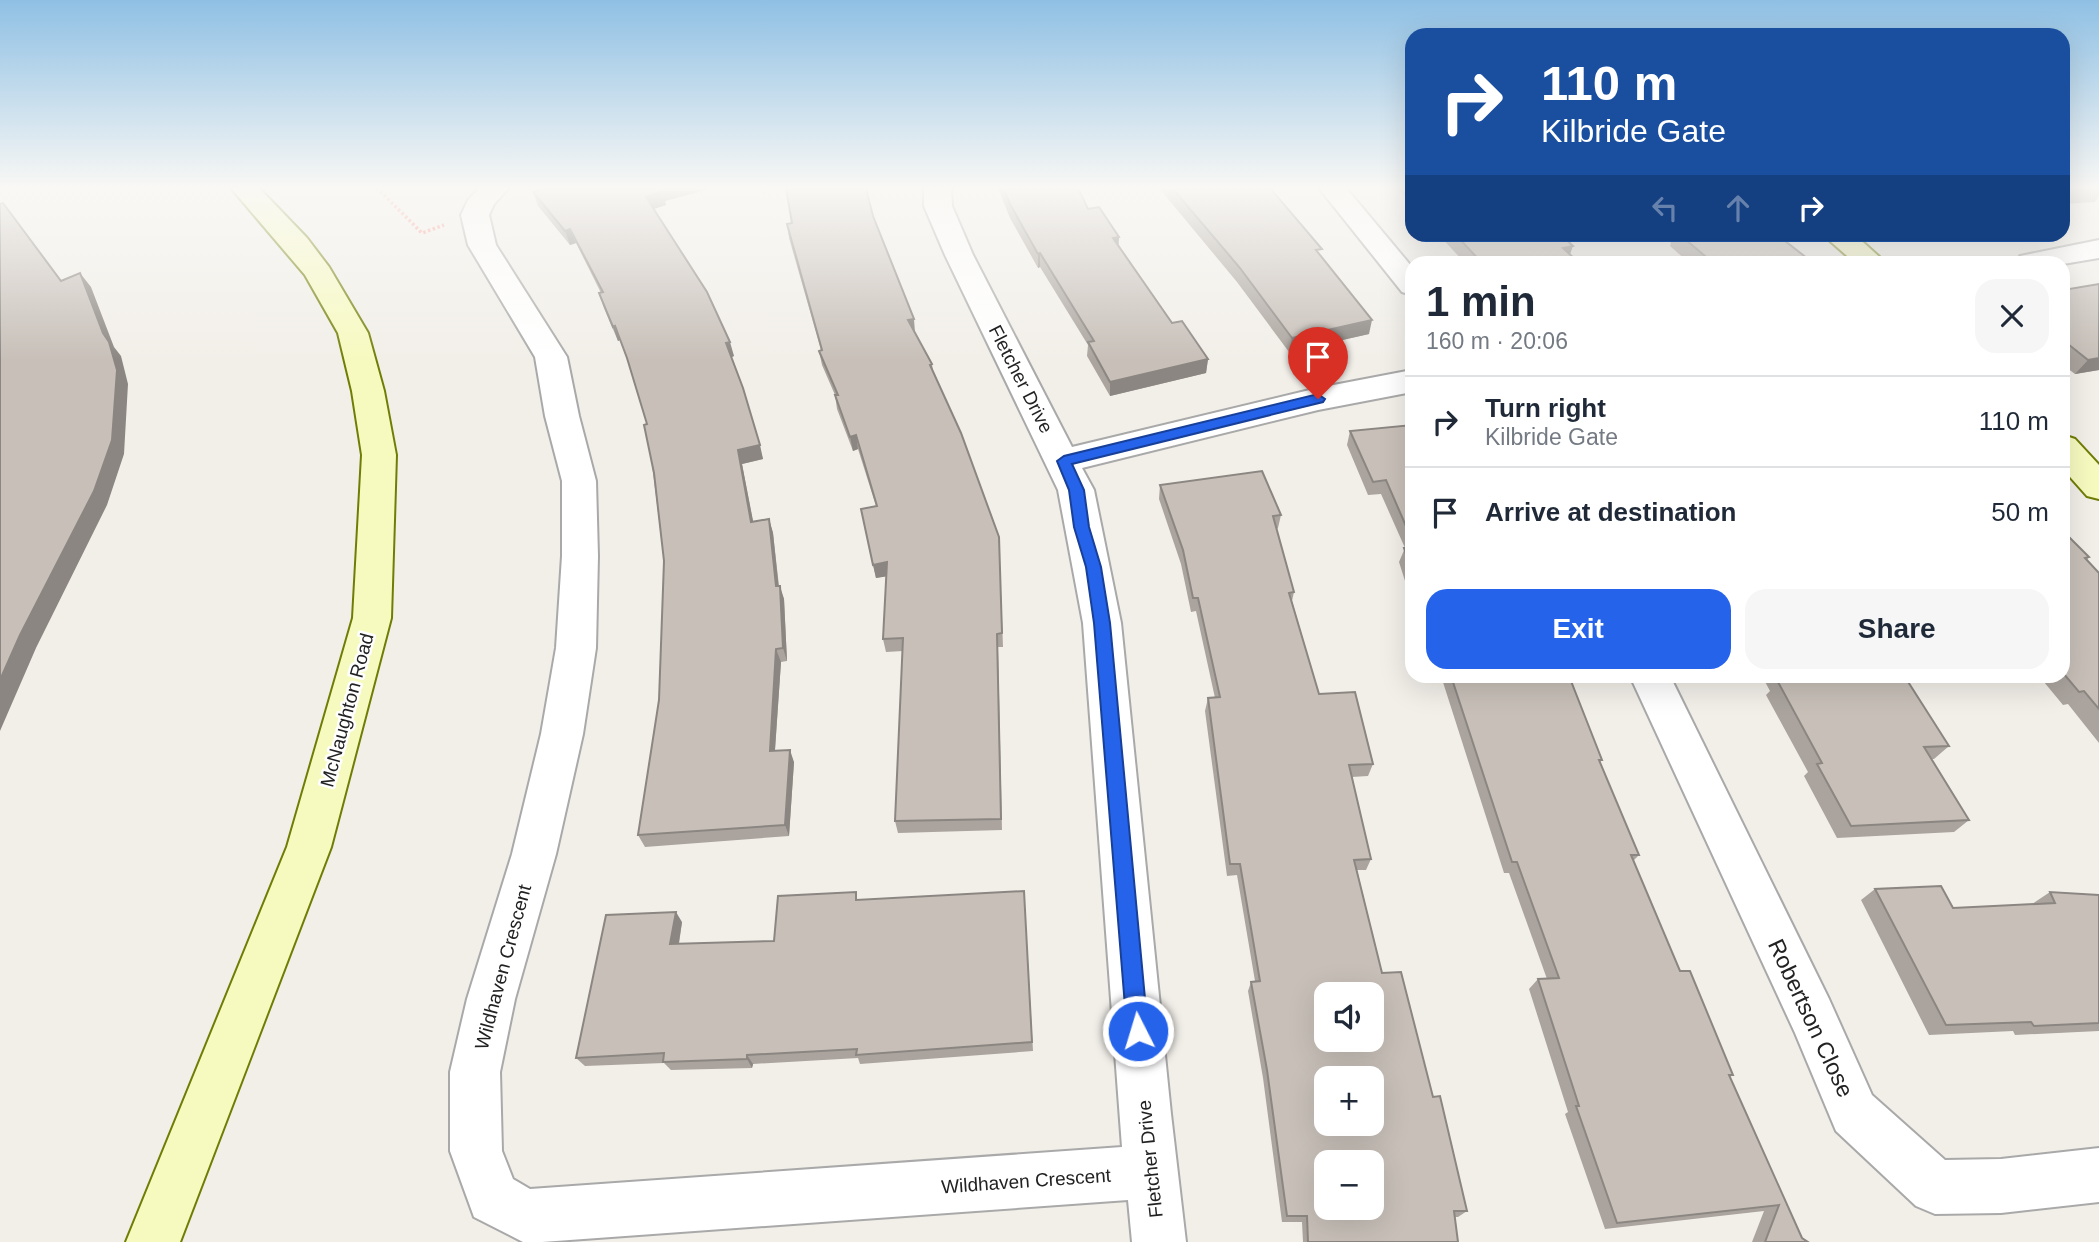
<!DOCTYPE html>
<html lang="en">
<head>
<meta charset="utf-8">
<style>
  :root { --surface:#fff; --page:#f6f6f7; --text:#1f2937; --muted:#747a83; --line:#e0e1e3; --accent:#2563eb }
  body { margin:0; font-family:Arial,sans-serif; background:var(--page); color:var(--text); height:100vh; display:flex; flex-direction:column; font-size:26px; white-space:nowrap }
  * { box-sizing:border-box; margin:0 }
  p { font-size:23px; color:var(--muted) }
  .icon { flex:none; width:38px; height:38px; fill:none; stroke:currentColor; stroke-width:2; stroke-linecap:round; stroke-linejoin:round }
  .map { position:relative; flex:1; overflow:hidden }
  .panel { position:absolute; left:1405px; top:256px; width:665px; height:427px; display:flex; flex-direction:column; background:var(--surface); border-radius:21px; box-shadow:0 7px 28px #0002 }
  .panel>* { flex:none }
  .hud { position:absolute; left:1405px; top:28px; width:665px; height:214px; border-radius:21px; box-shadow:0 7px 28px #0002; background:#1a4fa0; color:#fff; overflow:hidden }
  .fabs { position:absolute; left:1314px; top:982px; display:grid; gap:14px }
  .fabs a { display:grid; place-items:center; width:70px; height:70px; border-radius:14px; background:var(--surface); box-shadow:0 7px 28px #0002; font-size:35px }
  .pin { position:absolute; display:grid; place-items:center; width:60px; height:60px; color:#fff; margin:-72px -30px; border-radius:50% 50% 50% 0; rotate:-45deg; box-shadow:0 0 7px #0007 }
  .pin .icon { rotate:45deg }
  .me { position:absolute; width:77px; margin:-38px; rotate:355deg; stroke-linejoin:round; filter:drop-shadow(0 0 5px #0008) }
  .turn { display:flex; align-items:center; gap:24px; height:147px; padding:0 21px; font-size:32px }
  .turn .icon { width:91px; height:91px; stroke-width:2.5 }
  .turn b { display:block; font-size:49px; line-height:60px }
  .lanes { display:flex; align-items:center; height:66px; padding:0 21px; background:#0003; justify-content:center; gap:35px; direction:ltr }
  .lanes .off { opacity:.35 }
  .round { display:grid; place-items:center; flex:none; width:74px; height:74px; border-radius:21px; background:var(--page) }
  .headline { display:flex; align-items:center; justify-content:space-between; height:119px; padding:0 21px }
  h1 { font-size:42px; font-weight:700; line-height:52px }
  .primary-button { display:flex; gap:14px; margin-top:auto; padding:14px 21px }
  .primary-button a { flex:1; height:80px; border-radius:21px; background:var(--accent); color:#fff; font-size:28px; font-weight:700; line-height:80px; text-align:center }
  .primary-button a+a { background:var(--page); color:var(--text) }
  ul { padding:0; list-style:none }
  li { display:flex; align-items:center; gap:21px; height:91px; padding:0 21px; border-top:2px solid var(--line) }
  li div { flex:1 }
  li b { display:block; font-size:26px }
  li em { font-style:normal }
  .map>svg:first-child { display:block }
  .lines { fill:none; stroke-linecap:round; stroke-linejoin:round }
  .street-casing { stroke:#a9a9a9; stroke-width:4 }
  .secondary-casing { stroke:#707d05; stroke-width:4 }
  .path { stroke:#fa8072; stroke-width:3.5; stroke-dasharray:2.5 2.5; stroke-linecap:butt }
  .street { fill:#fff; fill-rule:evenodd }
  .secondary { fill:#f7fabf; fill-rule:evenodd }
  .wall { fill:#aba49e }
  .shaded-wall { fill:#8b8681 }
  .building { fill:#c7bfb8; stroke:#8b8681; stroke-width:2; fill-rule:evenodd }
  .route { fill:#2563eb; stroke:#184099; stroke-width:2 }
  .labels { text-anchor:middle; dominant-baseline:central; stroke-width:5; stroke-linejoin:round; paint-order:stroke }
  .street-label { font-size:19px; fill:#222; stroke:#fff }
  .near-street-label { font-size:23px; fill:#222; stroke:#fff }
</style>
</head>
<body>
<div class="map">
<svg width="2099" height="1242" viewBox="0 0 2099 1242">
  <rect width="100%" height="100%" fill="#f2efe9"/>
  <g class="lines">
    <defs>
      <path id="street" d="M480 188H509L494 204 489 215 496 245 567 357 579 416 596 481 598 556 596 648 583 734 556 854 515 999 500 1072 502 1151 513 1179 530 1189 1122 1147 1083 623 1058 490 945 255 924 206V188H951L952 206 973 255 1072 447 1318 388 1412 370V392L1318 410 1082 468 1094 490 1121 623 1171 1114 1186 1242H1132L1128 1200 542 1242H523L474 1217 450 1151V1072L467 999 512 854 541 734 556 648 562 556V481L545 416 535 357 468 245 461 215 468 200Z
        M1319 188H1346L1412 267V295L1402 292Z
        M2099 240V258L2063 264 2016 262 2020 256Z
        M1630 676H1670L1829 999 1872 1095 1945 1160 2001 1159 2099 1148V1202L2001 1213 1935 1214 1916 1206 1836 1131 1795 1033Z"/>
      <path id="secondary" d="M231 188H259L307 238 329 267 368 333 384 391 396 455 391 618 331 847 180 1242H126L287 847 353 618 362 455 352 391 338 333 305 275Z
        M1822 234H1854L1885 262H1854Z
        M2063 435 2075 439 2099 465V499L2087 496 2063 469Z"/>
    </defs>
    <!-- street casing -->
    <use href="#street" class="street-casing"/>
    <!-- secondary casing -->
    <use href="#secondary" class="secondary-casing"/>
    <!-- path -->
    <path class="path" d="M377 188 422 233 444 225"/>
    <!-- street -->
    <use href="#street" class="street"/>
    <!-- secondary -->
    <use href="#secondary" class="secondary"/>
  </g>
  <!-- wall -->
  <path class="wall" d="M545 188H713L665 201 666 205 654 209 734 356 731 357 763 459 742 464 753 522 769 519 773 533 779 586 784 599 787 661 781 662 775 751 794 762 789 836 645 847 638 835 659 700 664 561 647 424 628 362 620 340 618 341 604 308 599 293H601L576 243 570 245 538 206 533 192Z
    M998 188H1078L1088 209 1119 237 1118 246 1172 323 1208 359 1206 373 1110 396 1087 356 1088 345 1040 267 1038 268 1010 218Z
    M1159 188H1270L1320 255 1369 334 1289 352 1237 282Z
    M1396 188H1412V202Z
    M2063 188H2099V196L2095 202 2063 204Z
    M873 216 915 333 932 364 933 371 999 537 1003 647H998L1002 830 898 833 895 821 903 651 886 652 883 639 886 576 876 578 861 509 876 506 858 449 853 451 837 409 835 395 822 365 819 351 821 350 789 238 787 224Z
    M1438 234H1560L1570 255 1578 262H1464Z
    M1662 234H1776L1812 262H1688L1670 246 1671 243Z
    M2063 290 2099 370 2075 374 2063 365Z
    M1412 425V603L1399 562 1405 548 1381 494 1368 495 1347 445 1350 431Z
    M1160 485 1281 515 1278 528 1277 529 1294 592 1292 601 1319 694 1373 764 1368 776 1352 777 1371 859 1366 870H1357L1382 973 1433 1097 1467 1211 1458 1217H1455L1458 1242H1303L1302 1222H1282L1263 1078 1248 991 1251 982 1255 981 1237 875 1227 876 1205 711 1208 698H1215L1196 611 1191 612 1181 564 1159 499Z
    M2063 531 2089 557 2087 560 2099 573V743L2068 704 2063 705 2039 676H2063Z
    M1441 676H1569L1602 760 1600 762 1639 855 1633 861 1680 971 1733 1075 1730 1077 1802 1238 1808 1242H1752L1764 1211 1605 1229 1565 1114 1568 1112 1529 989 1538 979H1547L1509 873H1504Z
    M1762 676H1901L1949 746 1934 759H1931L1969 820 1954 832 1837 838 1804 776 1808 772 1766 695 1770 691Z
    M1875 889 1953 908 2032 904 2050 892 2099 895V1031L2015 1035 2013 1031 1929 1035 1861 900Z
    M1024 891 1033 1051 860 1064 858 1058 753 1064 752 1068 671 1070 664 1063 585 1066 576 1058 682 922 679 944 774 941 859 900Z"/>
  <!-- shaded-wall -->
  <path class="shaded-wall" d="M659 188H713L665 201 666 205 650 210 646 197Z
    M570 229 576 243 570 245 565 231Z
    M1119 237 1118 251 1113 238Z
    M1573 246 1568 260 1563 248Z
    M1040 253V267L1038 268V254Z
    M80 273 91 287 114 347 121 356 128 384 124 454 107 505 36 648 0 731V680L103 333Z
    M914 319 915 333 908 320Z
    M1372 320 1369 334 1289 352 1292 338Z
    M615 326 620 340 618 341 613 327Z
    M730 342 734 356 730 358 726 343Z
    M2099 358V370L2075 374 2088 360Z
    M1208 359 1206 373 1110 396V382Z
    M856 435 858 449 853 451 850 437Z
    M760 445 763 459 742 464 756 536 751 522 738 450Z
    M769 519 773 533 780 600 776 586Z
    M887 562 889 576 876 578 873 565Z
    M780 586 784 599 787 661 783 648Z
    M776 649 781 662 774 763 770 751Z
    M790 750 794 762 789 836 785 825Z
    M676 912 682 922 677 954 670 944Z
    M747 1055 753 1064 752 1068 747 1059Z"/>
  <!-- building -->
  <path class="building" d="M545 188H659L662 191 646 197 707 292 730 342 726 343 743 388 760 445 738 450 751 522 769 519 776 586H780L783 648 776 649 770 751 790 750 785 825 638 835 659 700 664 561 654 473 644 425 647 424 627 358 615 326 613 327 599 293 603 292 570 229 565 231 533 192Z
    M786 188H866L873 216 914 319 908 320 932 364 930 365 961 433 999 537 1002 633 997 634 1001 819 895 821 903 638 883 639 887 562 873 565 861 509 877 506 856 435 850 437 835 395H838L819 351 822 350 787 224 792 223Z
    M1003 188H1078L1088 209 1099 207 1119 237 1113 238 1172 323 1182 321 1208 359 1110 382 1088 342 1094 341 1040 253 1038 254 1010 204Z
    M1172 188H1270L1322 249 1316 250 1372 320 1292 338 1240 268Z
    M2063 188H2099L2063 191Z
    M3 203 61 281 80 273 103 333 109 342 117 370 112 440 94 491 20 635 0 680V204Z
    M1455 234H1560L1573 246 1563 248 1578 262H1481Z
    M1679 234H1776L1812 262H1712Z
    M2099 284V358L2088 360 2063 340V290Z
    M1412 425V540L1386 480 1373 482 1350 431Z
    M1262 471 1281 515 1273 516 1294 592 1289 593 1319 694 1355 692 1373 764 1349 765 1371 859 1354 860 1382 973 1401 972 1433 1097 1440 1096 1467 1211H1454L1458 1242H1308L1307 1216H1287L1267 1070 1251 982 1260 981 1240 864H1230L1208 698 1220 697 1198 598H1193L1183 550 1160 485ZM1326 994H1372V1040H1326ZM1326 1078H1372V1124H1326ZM1326 1162H1372V1208H1326Z
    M2063 531 2089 557 2085 558 2099 573V709L2084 691 2079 692 2063 673Z
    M1404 548H1412V573Z
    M1451 676H1569L1602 760H1599L1639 855H1631L1680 971H1690L1733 1075H1729L1802 1238 1808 1242H1765L1779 1205 1617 1223 1576 1106H1579L1538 979 1559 978 1517 862H1512Z
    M1780 676H1901V677H1905L1949 746 1924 747 1969 820 1851 826 1817 764 1822 763 1778 682H1783Z
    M1941 886 1953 908 2055 903 2050 892 2099 895V1023L2034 1026 2031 1022 1946 1025 1875 889Z
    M1024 891 1032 1042 856 1055 857 1049 747 1055V1059L663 1062 664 1053 576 1058 606 915 676 912 670 944 774 941 778 896 856 892V900Z"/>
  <!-- sky -->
  <linearGradient id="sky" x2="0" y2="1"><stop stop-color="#8fc0e4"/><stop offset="0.52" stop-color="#f9f8f5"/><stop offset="1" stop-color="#f9f8f5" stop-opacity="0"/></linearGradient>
  <rect width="2099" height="361" fill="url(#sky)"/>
  <!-- route -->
  <path class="route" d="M1318 394 1325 399 1323 402 1072 464 1084 490 1089 527 1101 567 1110 623 1148 1031 1145 1038 1138 1041 1130 1038 1127 1031 1094 623 1086 567 1074 527 1069 490 1057 461 1064 456Z"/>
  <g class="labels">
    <!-- street labels -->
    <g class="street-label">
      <text transform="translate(1021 379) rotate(63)">Fletcher Drive</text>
      <text transform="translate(347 710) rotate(-75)">McNaughton Road</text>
      <text transform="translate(503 967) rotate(-75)">Wildhaven Crescent</text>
      <text transform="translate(1150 1159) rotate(-96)">Fletcher Drive</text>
      <text transform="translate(1026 1181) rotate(-4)">Wildhaven Crescent</text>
    </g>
    <!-- near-street labels -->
    <g class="near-street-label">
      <text transform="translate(1811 1018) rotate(65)">Robertson Close</text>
    </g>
  </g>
</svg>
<div class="fabs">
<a><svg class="icon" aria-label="sound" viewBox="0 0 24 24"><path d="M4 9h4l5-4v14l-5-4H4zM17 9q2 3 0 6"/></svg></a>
<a>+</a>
<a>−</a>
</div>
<div class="pin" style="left:1318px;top:399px;background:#d93025"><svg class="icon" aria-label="arrive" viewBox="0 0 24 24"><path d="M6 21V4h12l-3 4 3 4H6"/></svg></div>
<svg class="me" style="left:1138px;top:1031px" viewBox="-20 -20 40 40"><circle r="17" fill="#2563eb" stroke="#fff" stroke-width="3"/><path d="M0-11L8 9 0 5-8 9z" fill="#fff"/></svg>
<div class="hud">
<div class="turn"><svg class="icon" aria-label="right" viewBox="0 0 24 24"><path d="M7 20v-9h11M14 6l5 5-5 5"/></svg><div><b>110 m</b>Kilbride Gate</div></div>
<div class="lanes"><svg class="icon off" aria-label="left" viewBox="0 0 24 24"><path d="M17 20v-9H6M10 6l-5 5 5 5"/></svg><svg class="icon off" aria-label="ahead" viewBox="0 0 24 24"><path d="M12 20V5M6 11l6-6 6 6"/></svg><svg class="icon" aria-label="right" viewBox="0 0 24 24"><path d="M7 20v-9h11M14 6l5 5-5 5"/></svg></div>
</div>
<section class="panel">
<div class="headline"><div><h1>1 min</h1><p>160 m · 20:06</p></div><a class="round"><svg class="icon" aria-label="close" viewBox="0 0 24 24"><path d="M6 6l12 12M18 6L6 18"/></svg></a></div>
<ul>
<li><svg class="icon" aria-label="right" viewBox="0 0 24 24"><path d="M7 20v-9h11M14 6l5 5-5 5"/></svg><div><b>Turn right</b><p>Kilbride Gate</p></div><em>110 m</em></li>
<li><svg class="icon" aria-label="arrive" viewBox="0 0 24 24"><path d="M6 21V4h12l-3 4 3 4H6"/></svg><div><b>Arrive at destination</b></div><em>50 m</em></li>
</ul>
<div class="primary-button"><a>Exit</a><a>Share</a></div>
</section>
</div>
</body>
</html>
